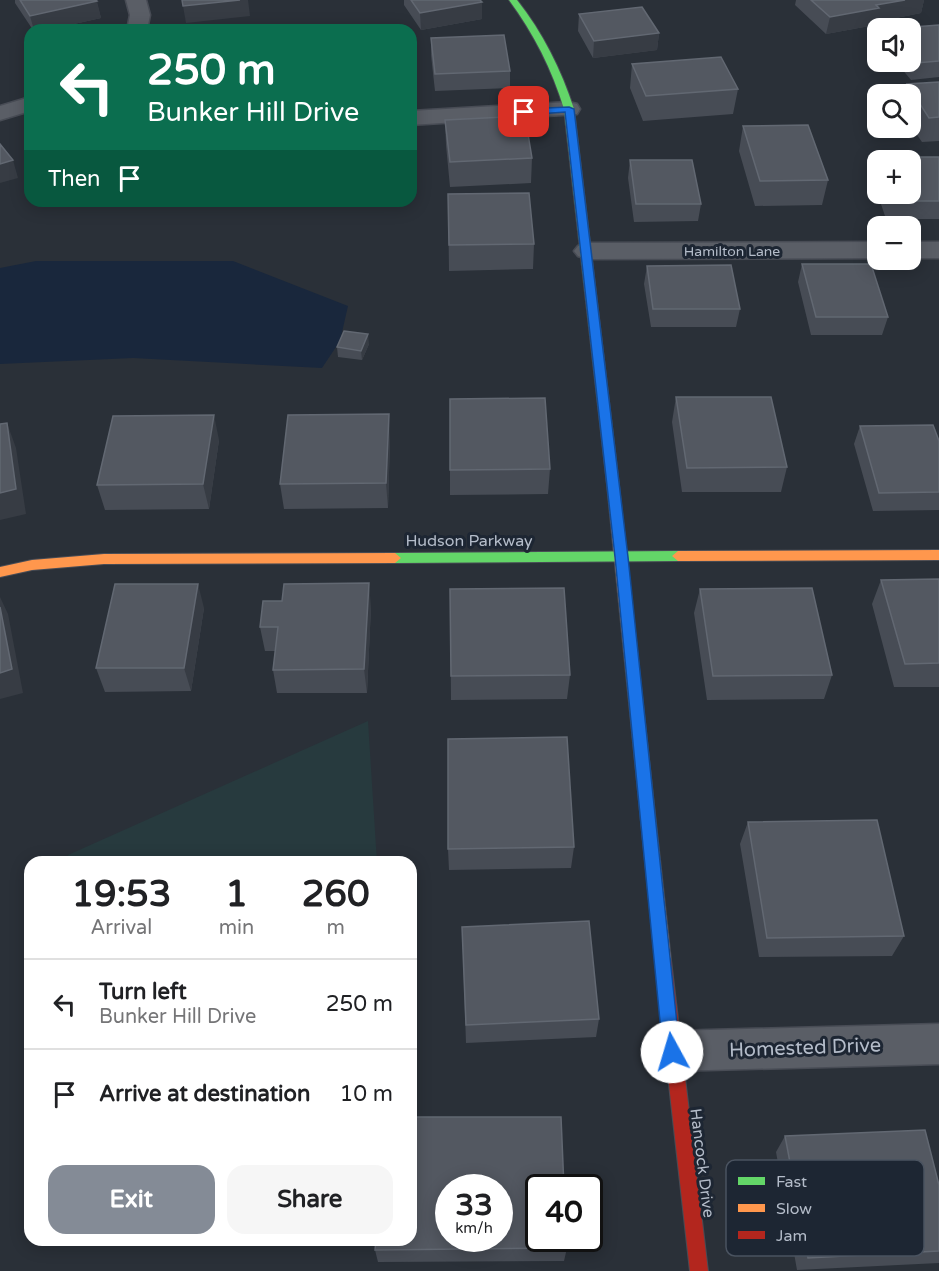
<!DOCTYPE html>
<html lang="en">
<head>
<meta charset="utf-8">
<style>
  :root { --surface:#fff; --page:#f6f6f6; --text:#202124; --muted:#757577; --line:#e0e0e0; --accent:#848b96 }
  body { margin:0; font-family:"Varela Round",sans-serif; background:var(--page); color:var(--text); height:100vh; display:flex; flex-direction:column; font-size:22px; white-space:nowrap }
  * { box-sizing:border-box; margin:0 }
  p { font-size:20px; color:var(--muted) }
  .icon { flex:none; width:33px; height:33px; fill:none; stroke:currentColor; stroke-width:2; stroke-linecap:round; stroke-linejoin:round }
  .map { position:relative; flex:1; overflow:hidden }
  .drawer { position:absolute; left:24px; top:856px; width:393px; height:390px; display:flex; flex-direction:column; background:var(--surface); border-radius:18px; box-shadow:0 3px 15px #0003 }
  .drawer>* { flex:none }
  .guide { position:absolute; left:24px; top:24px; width:393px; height:183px; border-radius:18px; box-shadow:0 3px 15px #0003; background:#0b6e4f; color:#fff; overflow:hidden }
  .controls { position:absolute; left:867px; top:18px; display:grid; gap:12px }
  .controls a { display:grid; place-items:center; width:54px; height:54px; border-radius:12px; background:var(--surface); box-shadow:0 3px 15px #0003; font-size:30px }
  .speed { position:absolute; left:435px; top:1174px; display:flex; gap:12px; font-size:30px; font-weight:700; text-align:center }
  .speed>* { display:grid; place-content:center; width:78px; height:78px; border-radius:50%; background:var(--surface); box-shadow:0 3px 15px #0003; line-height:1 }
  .speed small { font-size:15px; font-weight:400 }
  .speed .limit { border:3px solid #111; border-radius:9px; background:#fff; color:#111 }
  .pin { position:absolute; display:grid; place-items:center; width:51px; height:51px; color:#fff; margin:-26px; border-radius:12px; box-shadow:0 3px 9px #0006 }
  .me { position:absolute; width:66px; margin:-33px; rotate:354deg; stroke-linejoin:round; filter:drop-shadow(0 0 4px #0008) }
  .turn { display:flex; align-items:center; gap:21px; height:126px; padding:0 24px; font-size:27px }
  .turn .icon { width:78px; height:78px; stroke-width:2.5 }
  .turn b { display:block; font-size:42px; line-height:51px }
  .then { display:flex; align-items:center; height:57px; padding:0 24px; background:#0003; gap:12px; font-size:22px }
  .eta { display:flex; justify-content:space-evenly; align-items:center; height:102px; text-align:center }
  .eta b { font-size:36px; font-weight:800; line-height:42px }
  .primary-button { display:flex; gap:12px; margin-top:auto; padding:12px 24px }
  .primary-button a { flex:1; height:69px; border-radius:18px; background:var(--accent); color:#fff; font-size:24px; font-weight:800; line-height:69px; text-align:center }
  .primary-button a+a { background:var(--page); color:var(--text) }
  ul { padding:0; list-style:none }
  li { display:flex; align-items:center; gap:18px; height:90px; padding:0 24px; border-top:2px solid var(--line) }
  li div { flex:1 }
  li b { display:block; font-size:22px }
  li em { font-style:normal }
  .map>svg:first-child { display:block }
  .green { fill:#273a3e }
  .water { fill:#19273c }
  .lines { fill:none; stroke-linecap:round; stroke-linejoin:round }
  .street-casing { stroke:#484c55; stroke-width:3 }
  .fast-casing { stroke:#484c55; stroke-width:2 }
  .slow-casing { stroke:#484c55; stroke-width:2 }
  .jam-casing { stroke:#484c55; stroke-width:2 }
  .street { fill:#5a5e66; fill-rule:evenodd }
  .fast { fill:#63d668; fill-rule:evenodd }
  .slow { fill:#ff974d; fill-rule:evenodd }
  .jam { fill:#b3261e; fill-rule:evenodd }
  .wall { fill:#474c55; fill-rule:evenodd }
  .shaded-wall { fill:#373c44 }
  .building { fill:#535861; stroke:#626872; stroke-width:1.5; fill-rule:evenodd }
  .route { fill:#1a73e8; stroke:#114b97; stroke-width:1.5 }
  .labels { text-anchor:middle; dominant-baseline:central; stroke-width:6; stroke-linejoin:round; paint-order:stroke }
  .far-street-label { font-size:14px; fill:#b4bcc9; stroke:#1d2633 }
  .street-label { font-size:16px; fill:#b4bcc9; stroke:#1d2633 }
  .near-street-label { font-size:20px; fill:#b4bcc9; stroke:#1d2633 }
  .key { fill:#1d2633; stroke:#4a5360; stroke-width:1.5 }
  .key-label { font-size:16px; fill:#b4bcc9 }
</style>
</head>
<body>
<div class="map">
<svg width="939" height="1271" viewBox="0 0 939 1271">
  <rect width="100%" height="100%" fill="#2a3038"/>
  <!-- green -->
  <path class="green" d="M368 721 377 862H69L68 855Z"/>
  <!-- water -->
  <path class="water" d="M36 261H233L348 306 340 341 322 368 133 358 0 364V268Z"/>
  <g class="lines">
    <defs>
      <path id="street" d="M126 0H146L150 15 147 30H127L130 15Z
        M30 97V111L0 120V106Z
        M569 102 577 104 580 109 577 114 411 125V111Z
        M878 242V258L587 259 578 256 574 251 578 246 587 243Z
        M910 242H939V258H910Z
        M939 1024V1064L672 1071 657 1065 651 1051 657 1037 672 1031Z"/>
      <path id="fast" d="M509 0H517C543 33 561 69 574 109L619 485 613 489 607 485 564 109C552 69 534 34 509 0Z
        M678 551 684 556 678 561 395 563 389 558 395 553Z"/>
      <path id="slow" d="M613 481 619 485 671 960 669 965 663 968 657 965 655 960 607 485Z
        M939 550V560L678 561 672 556 678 551Z
        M395 553 401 558 395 563 104 564 32 570 0 577V567L32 560 104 554Z"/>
      <path id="jam" d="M663 952 669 955 671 960 708 1271H690L655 960 657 955Z"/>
    </defs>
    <!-- street casing -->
    <use href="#street" class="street-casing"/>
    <!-- fast casing -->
    <use href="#fast" class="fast-casing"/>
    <!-- slow casing -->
    <use href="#slow" class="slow-casing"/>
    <!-- jam casing -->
    <use href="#jam" class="jam-casing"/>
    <!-- street -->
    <use href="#street" class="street"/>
    <!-- fast -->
    <use href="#fast" class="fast"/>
    <!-- slow -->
    <use href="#slow" class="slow"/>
    <!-- jam -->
    <use href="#jam" class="jam"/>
  </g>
  <!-- wall -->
  <path class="wall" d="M15 0H96L101 18 47 30H33L15 3Z
    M404 0H480L482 2V19L421 30 404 5Z
    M796 0H924L921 13 876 22 875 25 826 34 795 5Z
    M579 14 659 33 657 50 593 58 578 31Z
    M939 25V77L911 80 896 62H910V28Z
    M431 38 510 71V88L435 91 431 55Z
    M632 64 738 89 733 114 643 121 630 88Z
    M939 82V141L922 142 910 125V94H904L907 84Z
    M445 120 532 158 531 183 450 187 446 145Z
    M743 126 828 180 822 205 755 206 739 151Z
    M876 157H939V219H886L871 174ZM878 160 910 194H878Z
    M630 160 701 204 698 221 634 222 628 178Z
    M448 194 534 244 533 269 449 271Z
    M802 264 888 317 882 335H811L798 282Z
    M647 266 740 309 736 327H651L644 284Z
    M369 344 362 360 338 357 337 347Z
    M676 397 787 467 781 492H682L672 422Z
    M860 426 939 441V510L873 511 854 444Z
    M390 439 388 508 284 509 280 484Z
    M219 440 209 509 105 510 97 485Z
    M550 469 548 494 450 495V470Z
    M939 579V687H894L872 604 881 580Z
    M450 589 570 675 567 699 451 700Z
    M700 589 832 675 824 699 707 700 694 613Z
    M371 607 367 693H277L273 670 275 651H265L260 627Z
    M204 608 191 691 105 692 96 668Z
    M748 822 904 936 892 956 759 957 740 844Z
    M574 847 571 868 449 870 448 849Z
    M462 927 599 1019 596 1037 466 1043Z
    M785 1136 939 1185V1263L797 1270 776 1152Z
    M567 1248 564 1261 378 1262 375 1250Z"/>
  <!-- shaded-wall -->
  <path class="shaded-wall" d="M240 0H248L250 16 186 23 183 6Z
    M905 0H924L921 13 876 22 875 25 826 34 830 17 876 5Z
    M97 1 101 18 47 30H34L30 16Z
    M482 2V19L421 30 420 13Z
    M659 33 657 50 593 58 594 41Z
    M13 160 18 178 0 183V164Z
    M368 334 369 344 362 360 361 351Z
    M389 414 390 439 388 508 386 483Z
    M214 415 219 440 209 509 203 484Z
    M7 423 16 448 26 514 0 520V493Z
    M369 583 371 607 367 693 364 669Z
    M198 584 204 608 191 691 184 668Z
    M0 597 8 614 23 693 0 699Z"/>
  <!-- building -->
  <path class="building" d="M20 0H96L97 1 30 16Z
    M182 0H240L183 6Z
    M411 0H480L482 2 420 13Z
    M811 0H905L876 5 879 8 830 17Z
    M642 7 659 33 594 41 579 14Z
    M939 25V61L916 63 910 56V28H900Z
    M228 26 243 30H223Z
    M504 35 510 71 435 74 431 38Z
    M721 57 738 89 646 96 632 64Z
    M939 82V117L929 118 907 84Z
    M525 116 532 158 450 162 445 120Z
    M808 125 828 180 760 181 743 126Z
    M0 144 13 160 0 164Z
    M876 157H939V201H891L888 194H910V160H878V162Z
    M630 160H692L701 204H636Z
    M529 193 534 244 449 245 448 194Z
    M802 264H871L888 317H816Z
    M731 265 740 309H653L647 266Z
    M344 331 368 334 361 351 337 347Z
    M676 397H771L787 467 687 468Z
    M545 398 550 469 450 470V399Z
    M389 414 386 483 280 484 288 415Z
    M214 415 203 484 97 485 113 416Z
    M7 423 16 489 0 493V424Z
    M933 425 939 441V492L879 493 860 426Z
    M939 579V663L905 664 881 580Z
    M369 583 364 669 273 670 278 627H260L263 601H282L284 584Z
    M115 584H198L184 668H96Z
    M564 588 570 675 451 676 450 589Z
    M812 588 832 675 713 676 700 589Z
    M0 607 12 669 0 673Z
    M567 737 574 847 448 849V739Z
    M877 820 904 936 767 938 748 822Z
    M589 921 599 1019 466 1025 462 927Z
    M411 1117H561L564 1188H538V1239H567V1248L375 1250 376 1240H411ZM448 1188H500V1239H448Z
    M925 1130 939 1185V1251L808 1258 785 1136Z"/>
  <!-- route -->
  <path class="route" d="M569 107 574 109 628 557 680 1052 678 1057 672 1060 666 1057 663 1052 615 557 565 112 524 115 519 112 524 109Z"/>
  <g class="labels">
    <!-- far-street labels -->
    <g class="far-street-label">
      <text x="732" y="251">Hamilton Lane</text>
    </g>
    <!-- street labels -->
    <g class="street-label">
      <text x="469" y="541">Hudson Parkway</text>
      <text transform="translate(702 1163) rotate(83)">Hancock Drive</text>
    </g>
    <!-- near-street labels -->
    <g class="near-street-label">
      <text transform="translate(805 1048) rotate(-2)">Homested Drive</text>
    </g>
  </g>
  <!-- legend -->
  <rect x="726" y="1160" width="198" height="96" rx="9" class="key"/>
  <rect x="738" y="1177" width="27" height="8" fill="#63d668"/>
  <rect x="738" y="1204" width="27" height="8" fill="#ff974d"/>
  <rect x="738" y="1231" width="27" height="8" fill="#b3261e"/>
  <g class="key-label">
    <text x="776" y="1187">Fast</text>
    <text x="776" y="1214">Slow</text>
    <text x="776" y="1241">Jam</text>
  </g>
</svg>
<div class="controls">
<a><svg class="icon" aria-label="sound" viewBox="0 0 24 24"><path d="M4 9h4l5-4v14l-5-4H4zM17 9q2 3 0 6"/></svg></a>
<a><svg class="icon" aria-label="search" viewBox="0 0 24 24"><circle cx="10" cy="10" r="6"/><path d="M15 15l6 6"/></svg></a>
<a>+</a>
<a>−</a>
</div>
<div class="speed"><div>33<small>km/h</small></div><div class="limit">40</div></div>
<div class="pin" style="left:524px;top:112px;background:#d93025"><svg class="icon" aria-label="arrive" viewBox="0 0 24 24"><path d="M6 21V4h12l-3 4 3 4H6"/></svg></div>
<svg class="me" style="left:672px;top:1052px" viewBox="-20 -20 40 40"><circle r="19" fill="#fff"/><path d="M0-13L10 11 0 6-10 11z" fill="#1a73e8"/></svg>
<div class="guide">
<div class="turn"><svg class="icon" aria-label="left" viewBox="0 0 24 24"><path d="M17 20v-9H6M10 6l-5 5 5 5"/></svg><div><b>250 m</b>Bunker Hill Drive</div></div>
<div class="then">Then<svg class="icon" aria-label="arrive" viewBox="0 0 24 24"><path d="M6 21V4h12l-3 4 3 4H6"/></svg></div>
</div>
<section class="drawer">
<div class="eta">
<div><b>19:53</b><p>Arrival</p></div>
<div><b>1</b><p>min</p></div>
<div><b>260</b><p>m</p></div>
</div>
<ul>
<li><svg class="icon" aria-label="left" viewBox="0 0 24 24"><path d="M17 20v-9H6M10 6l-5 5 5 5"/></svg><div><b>Turn left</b><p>Bunker Hill Drive</p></div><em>250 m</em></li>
<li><svg class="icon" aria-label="arrive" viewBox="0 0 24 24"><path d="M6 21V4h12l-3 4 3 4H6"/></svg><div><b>Arrive at destination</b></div><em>10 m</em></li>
</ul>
<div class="primary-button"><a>Exit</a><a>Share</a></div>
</section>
</div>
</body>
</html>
